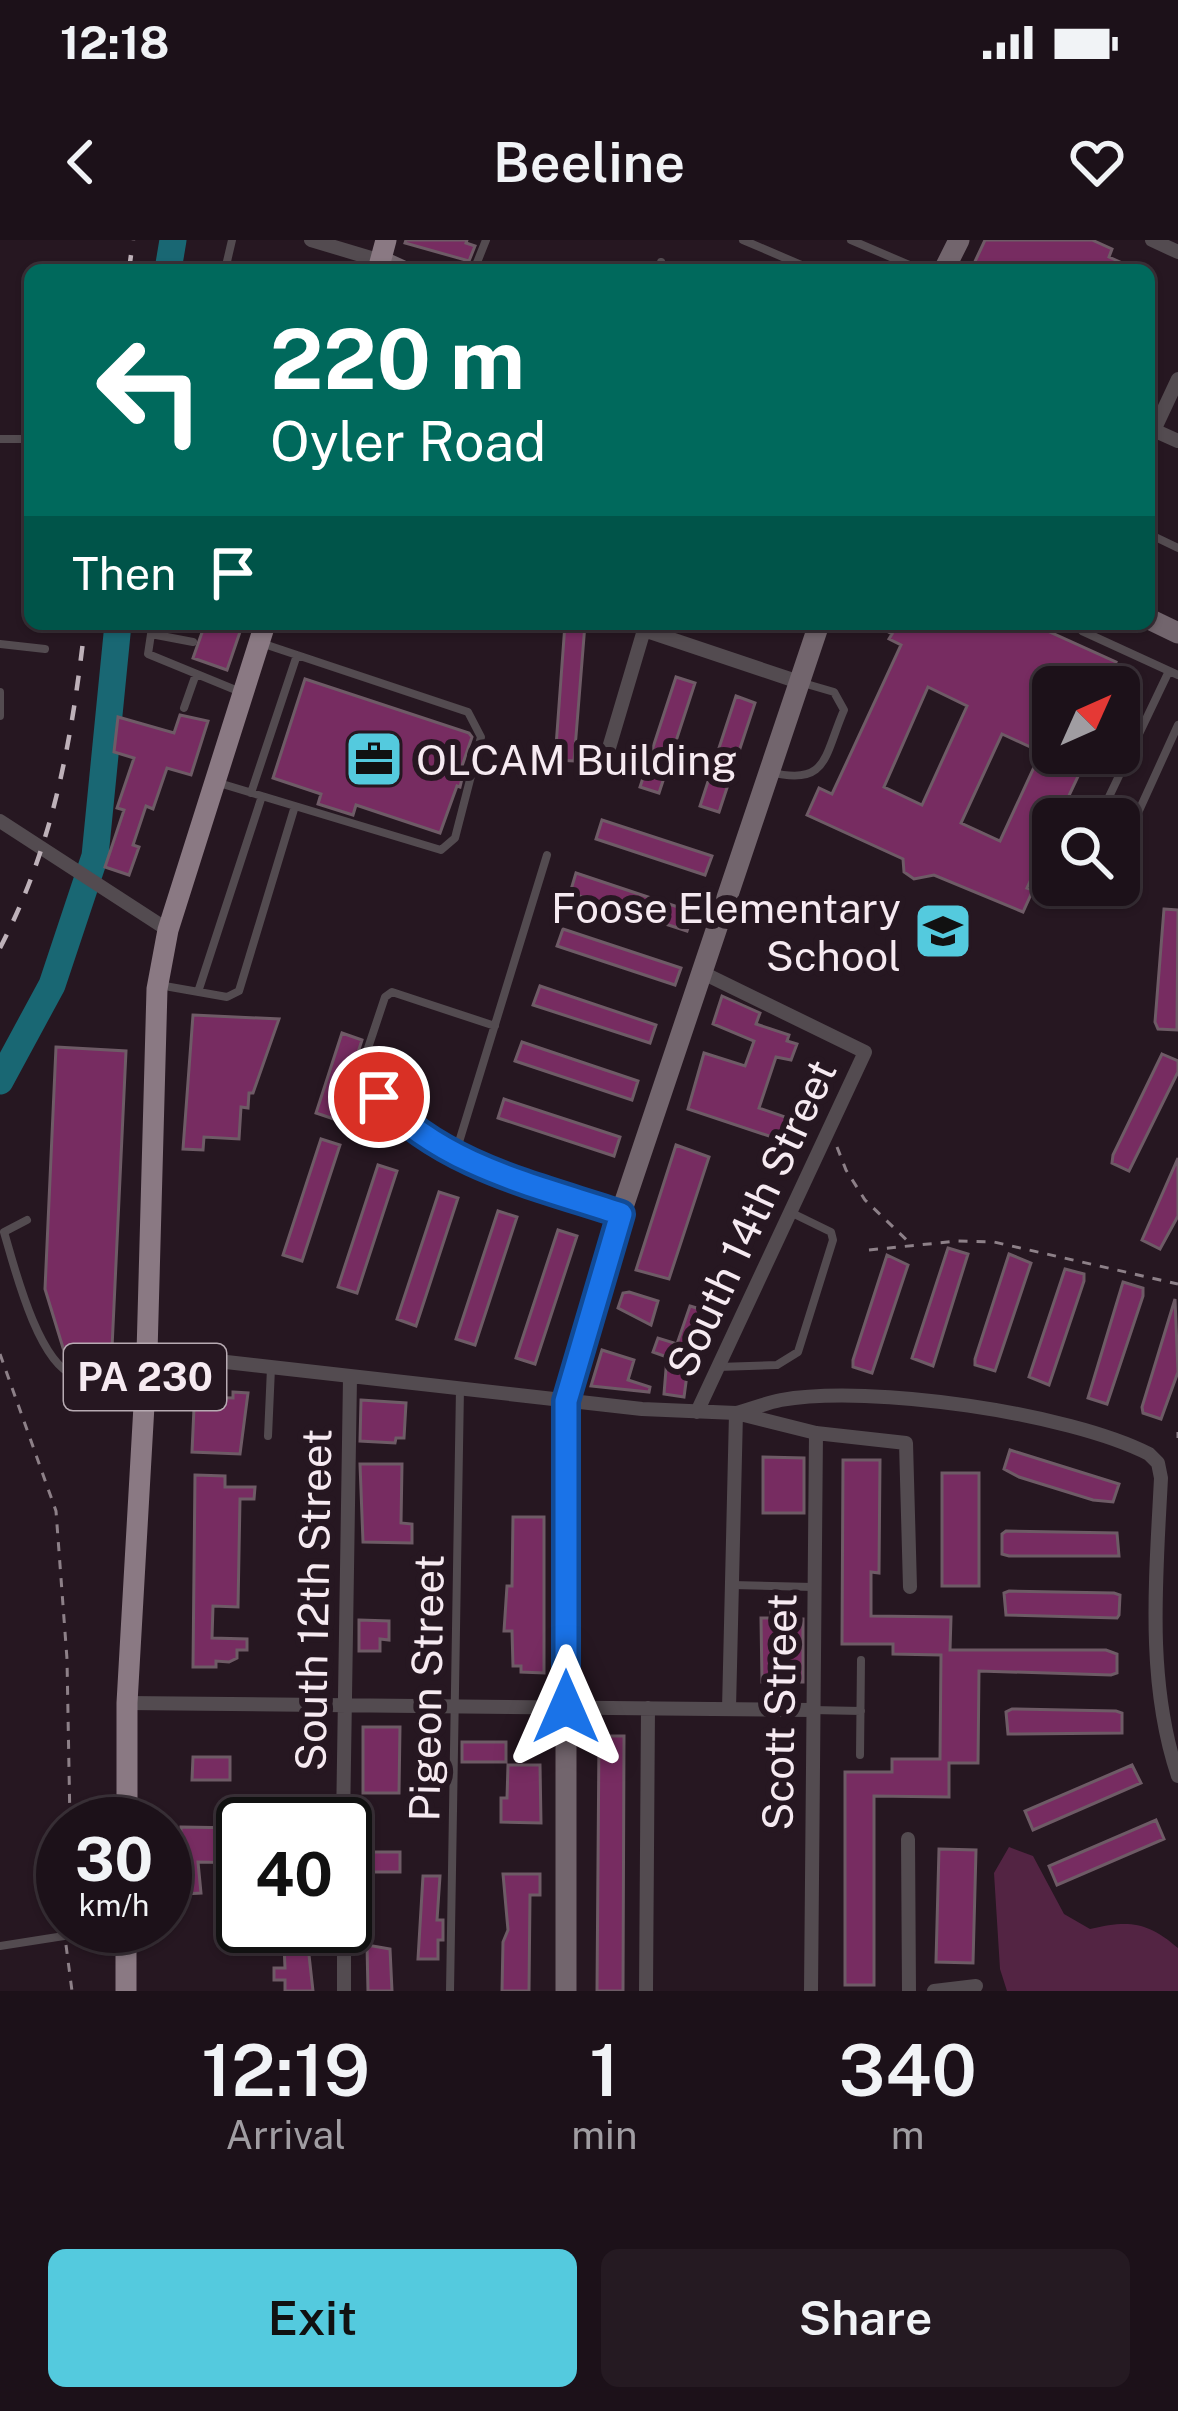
<!DOCTYPE html>
<html lang="en">
<head>
<meta charset="utf-8">
<style>
  :root { --surface:#1c1119; --page:#251a22; --text:#f1f3f6; --muted:#a09da2; --line:#3a3138; --accent:#54cade }
  body { margin:0; font-family:"Public Sans",sans-serif; background:var(--page); color:var(--text); height:100vh; display:flex; flex-direction:column; font-size:45px; white-space:nowrap }
  * { box-sizing:border-box; margin:0 }
  p { font-size:39px; color:var(--muted) }
  .icon { flex:none; width:66px; height:66px; fill:none; stroke:currentColor; stroke-width:2; stroke-linecap:round; stroke-linejoin:round }
  .map { position:relative; height:1751px; overflow:hidden }
  .drawer { display:flex; flex-direction:column; background:var(--surface); flex:1 }
  .drawer>* { flex:none }
  .guide { position:absolute; left:24px; top:24px; width:1131px; height:366px; border-radius:18px; box-shadow:0 3px 9px #0004,0 0 0 3px var(--line); background:#00695c; color:#fff; overflow:hidden }
  .needle { width:78px; rotate:45deg }
  .buttons { position:absolute; left:1032px; top:426px; display:grid; gap:24px }
  .buttons a { display:grid; place-items:center; width:108px; height:108px; border-radius:18px; background:var(--surface); box-shadow:0 3px 9px #0004,0 0 0 3px var(--line); font-size:60px }
  .speed { position:absolute; left:36px; top:1557px; display:flex; gap:24px; font-size:60px; font-weight:700; text-align:center }
  .speed>* { display:grid; place-content:center; width:156px; height:156px; border-radius:50%; background:var(--surface); box-shadow:0 3px 9px #0004,0 0 0 3px var(--line); line-height:1 }
  .speed small { font-size:30px; font-weight:400 }
  .speed .limit { border:6px solid #111; border-radius:18px; background:#fff; color:#111 }
  .pin { position:absolute; display:grid; place-items:center; width:102px; height:102px; color:#fff; margin:-51px; border:6px solid #fff; border-radius:50%; box-shadow:0 3px 12px #0007 }
  .me { position:absolute; width:132px; margin:-66px; rotate:0deg; stroke-linejoin:round; filter:drop-shadow(0 0 9px #0008) }
  .turn { display:flex; align-items:center; gap:42px; height:252px; padding:0 48px; font-size:54px }
  .turn .icon { width:156px; height:156px; stroke-width:2.5 }
  .turn b { display:block; font-size:84px; line-height:102px }
  .then { display:flex; align-items:center; height:114px; padding:0 48px; background:#0003; gap:24px; font-size:45px }
  .eta { display:flex; justify-content:space-evenly; align-items:center; height:204px; text-align:center }
  .eta b { font-size:72px; font-weight:600; line-height:84px }
  .button { display:flex; gap:24px; margin-top:auto; padding:24px 48px }
  .button a { flex:1; height:138px; border-radius:18px; background:var(--accent); color:#111; font-size:48px; font-weight:600; line-height:138px; text-align:center }
  .button a+a { background:var(--page); color:var(--text) }
  .status { display:flex; justify-content:space-between; align-items:center; height:84px; padding:0 60px; background:var(--surface); direction:ltr }
  .status svg { height:33px; fill:currentColor }
  header { display:flex; justify-content:space-between; align-items:center; height:156px; padding:0 48px; background:var(--surface); font-size:54px; font-weight:600 }
  .map>svg:first-child { display:block }
  .green { fill:#532443 }
  .lines { fill:none; stroke-linecap:round; stroke-linejoin:round }
  .river { stroke:#196773; stroke-width:27 }
  .building { fill:#772c61; stroke:#6e5b66; stroke-width:3; fill-rule:evenodd }
  .path { stroke:#8d8088; stroke-width:3; stroke-dasharray:9 9; stroke-linecap:butt }
  .lane { stroke:#534b50; stroke-width:8 }
  .street { stroke:#534b50; stroke-width:14 }
  .secondary { stroke:#72656d; stroke-width:21 }
  .primary { stroke:#8a7983; stroke-width:21 }
  .rail { stroke:#beb1b9; stroke-width:4.5; stroke-dasharray:15 15; stroke-linecap:butt }
  .route-casing { stroke:#114b97; stroke-width:30 }
  .route { stroke:#1a73e8; stroke-width:21 }
  .labels { text-anchor:middle; dominant-baseline:central; stroke-width:12; stroke-linejoin:round; paint-order:stroke }
  .shield { fill:#261721; stroke:#b8abb3; stroke-width:3 }
  .shield-label { font-size:39px; font-weight:bold; fill:#f6eaf1 }
  .poi-label { font-size:42px; fill:#f6eaf1; stroke:#261721; text-anchor:start }
  .street-label { font-size:42px; fill:#f6eaf1; stroke:#261721 }
</style>
</head>
<body>
<div class="status"><b>12:18</b><svg viewBox="0 0 49 12"><path d="M0 12V9h3v3zM5 12V6h3v6zM10 12V3h3v9zM15 12V0h3v12zM26 1h20v11H26zM47 4h2v5h-2z"/></svg></div>
<header><svg class="icon" aria-label="back" viewBox="0 0 24 24"><path d="M15 5l-7 7 7 7"/></svg>Beeline<svg class="icon" aria-label="heart" viewBox="0 0 24 24"><path d="M12 20l-8-8c-3-5 5-10 8-4 3-6 11-1 8 4z"/></svg></header>
<div class="map">
<svg width="1178" height="1751" viewBox="0 0 1178 1751">
  <rect width="100%" height="100%" fill="#261721"/>
  <!-- green -->
  <path class="green" d="M1009 1607 1033 1616 1064 1674 1090 1689C1128 1680 1147 1681 1178 1708V1751H1007L1000 1729 994 1633Z"/>
  <g class="lines">
    <!-- river -->
    <path class="river" d="M168 30 173 0
      M0 841 52 745 95 616 118 384"/>
  </g>
  <!-- building -->
  <path class="building" d="M406 0H467L466 3 475 6 469 21 405 3Z
    M985 0H1092L1112 9 1109 17 1138 30H971Z
    M205 384 241 389 227 430 193 418Z
    M565 384H585L574 521 555 520Z
    M874 384H1041L1039 387 1116 422 1105 447H1053V513H1089L1058 579H1053V591L1027 648 1033 650 1023 672 934 635 914 639 904 632 903 619 807 575 819 548 832 554 901 405 889 399 892 394ZM928 447 967 466 922 565 884 547ZM1002 494 1041 512 1000 601 961 583Z
    M676 437 695 443 659 553 640 547Z
    M305 439 469 493 472 497 461 529 464 530 460 547 457 546 440 593 356 565 353 575 318 564 321 554 273 538Z
    M736 456 755 463 719 572 700 566Z
    M180 475 208 481 191 535 167 528 153 569 146 566 133 605 139 607 129 635 105 627 124 570 117 568 134 518 114 512 118 477 174 493Z
    M602 580 712 616 705 635 596 599Z
    M576 633 693 672 687 691 570 653Z
    M1164 669 1178 670 1177 790 1158 789 1155 782Z
    M563 689 681 728 675 745 557 706Z
    M540 746 656 785 650 803 533 765Z
    M722 756 760 773 756 784 789 795 787 801 797 804 791 820 776 817 759 868 788 878 786 898 781 900 688 869 704 813 745 826 754 801 713 784Z
    M193 775 279 779 253 853H249L248 868 241 867 239 899 204 897 203 910 183 909Z
    M342 793 362 800 349 841 353 842 351 847 363 851 357 872 341 867 337 880 316 873Z
    M522 802 638 841 632 860 515 821Z
    M56 807 126 811 111 1129H82L67 1121 45 1049Z
    M1162 814 1178 821V832L1129 931 1112 923 1113 915Z
    M504 859 620 897 614 916 498 878Z
    M321 899 340 905 302 1021 283 1015Z
    M676 905 709 917 669 1039 636 1030Z
    M1178 918V976L1160 1009 1142 1000Z
    M378 925 397 931 357 1053 338 1047Z
    M439 952 458 958 416 1086 397 1079Z
    M498 971 517 977 475 1105 456 1099Z
    M558 990 577 996 535 1124 516 1118Z
    M948 1008 968 1014 933 1126 912 1118Z
    M1009 1014 1031 1023 995 1131 975 1125V1119Z
    M887 1015 908 1025 872 1133 853 1127V1120Z
    M1065 1029 1084 1034V1041L1049 1145 1029 1137Z
    M1123 1042 1143 1048V1056L1107 1164 1088 1158Z
    M629 1052 658 1061 651 1085 618 1068 623 1053Z
    M1175 1059 1178 1132 1161 1179 1143 1173 1142 1167Z
    M690 1066 717 1074 706 1108 701 1106 696 1122 689 1120 684 1157 664 1154 667 1117 653 1112 658 1098 677 1104Z
    M602 1110 634 1120 628 1140 650 1147 649 1152 591 1146Z
    M233 1152 248 1153 240 1214 192 1212 194 1168H200L197 1157 233 1158Z
    M361 1160 406 1163 404 1198H396L395 1203 360 1201Z
    M1010 1210 1119 1244 1113 1262 1093 1260 1019 1237 1004 1229Z
    M763 1217 804 1218V1273H763Z
    M843 1220H880L879 1333 871 1332V1376L951 1377 950 1410H1106L1117 1414V1433L1111 1435 979 1431 978 1523H949V1557L874 1556V1745H845V1532H892V1519H940L941 1415 893 1414V1404H842Z
    M360 1224H402L401 1283 412 1284V1303L363 1302Z
    M942 1233H979V1346H942Z
    M195 1235 225 1236V1247H255L254 1259H240L238 1367 213 1366 212 1398 247 1399V1410H237V1418L229 1422 216 1421V1427H193Z
    M513 1277H544V1433L521 1432V1426H513L512 1391H504L507 1346H512Z
    M1006 1291 1117 1293 1119 1316H1009L1002 1314V1294Z
    M1009 1351 1114 1353 1120 1355 1119 1375 1117 1378 1006 1375 1004 1353Z
    M771 1371 794 1372V1379H803V1442H762L761 1378H771Z
    M359 1380 389 1381V1400L380 1399V1411H359Z
    M1012 1469 1116 1471 1122 1473V1493L1008 1494 1006 1472Z
    M363 1487H400L399 1553H363Z
    M599 1496H624L623 1751H597Z
    M462 1502H506V1522H462Z
    M193 1517H230V1540H192Z
    M508 1525H540L541 1583 501 1582V1558H507Z
    M1132 1525 1141 1543 1033 1590 1025 1571Z
    M1156 1580 1164 1599 1057 1645 1049 1626Z
    M181 1587 240 1588 243 1623 198 1622 201 1653 165 1655V1633L180 1631Z
    M939 1609 976 1610 973 1723 936 1722Z
    M362 1612H400V1632H363Z
    M503 1634H540V1655H530L529 1751H502L503 1702 508 1690Z
    M423 1636H440L437 1680H443V1700H438V1719H418Z
    M306 1688 313 1751H285V1740H274V1728H285L284 1705H276V1689Z
    M367 1705 390 1709 392 1751H368Z"/>
  <g class="lines">
    <!-- path -->
    <path class="path" d="M837 907 846 930 865 960 913 1006
      M869 1010 958 1001 994 1002 1178 1044
      M0 1114 56 1271 67 1419 70 1584
      M1178 1192V1198
      M62 1684 63 1643
      M66 1705 72 1751"/>
    <!-- lane -->
    <path class="lane" d="M743 0 813 30
      M851 0 921 30
      M227 25 252 30
      M225 30 232 0
      M474 30 486 0
      M515 30H523
      M659 30 661 22
      M0 199H30
      M1149 294 1178 308
      M1076 384 1082 391 1178 435
      M193 402 151 394 148 414 243 453
      M0 404 45 409
      M0 452V476
      M184 468 196 434
      M770 532C828 547 824 516 844 470L834 452 803 443
      M219 543 441 610 455 598 481 497 468 472 261 403
      M251 553 297 415
      M1103 579 1107 561 1169 431
      M1119 589 1137 575 1178 485
      M159 745 227 757 239 751 295 566
      M198 752 262 556
      M378 856 364 820 385 757 392 752 495 786
      M455 915 547 615
      M27 980 4 992C14 1026 38 1123 74 1135 91 1141 122 1136 141 1134
      M718 1127 777 1125 798 1112 833 1000 831 992 790 972
      M268 1196 271 1128
      M732 1345 813 1347
      M812 1470 861 1471
      M860 1515 861 1420
      M247 1584V1578L342 1573
      M0 1706 64 1696 74 1686
      M450 1751 460 1148"/>
    <!-- street -->
    <path class="street" d="M311 0 381 21
      M1152 0 1178 12
      M1149 188 1178 201
      M1149 201 1178 139
      M603 528 644 390 799 442
      M0 581 168 690
      M379 857C443 926 534 945 621 973
      M147 1113 642 1169 736 1173 816 1193 906 1203 910 1347
      M697 1172 865 812 701 732
      M736 1173C751 1169 766 1163 781 1160 870 1144 1069 1173 1149 1214L1158 1223 1161 1238C1156 1338 1146 1441 1178 1536
      M127 1463 811 1470
      M729 1469 736 1173
      M343 1584 350 1138
      M908 1599 909 1751
      M344 1686V1751
      M646 1751 648 1468
      M811 1751 816 1193
      M934 1751 976 1746"/>
    <!-- secondary -->
    <path class="secondary" d="M381 21 401 30
      M944 30 959 0
      M1149 379 1178 393
      M566 1751V1161L621 973 819 384"/>
    <!-- primary -->
    <path class="primary" d="M378 30 386 0
      M127 1584V1463L147 1113 157 749 168 690 265 384
      M126 1751V1686"/>
    <!-- rail -->
    <path class="rail" d="M129 30 133 0
      M0 708C54 604 72 499 85 384"/>
  </g>
  <g class="lines">
    <defs>
      <path id="route" d="M379 857C443 926 534 945 621 974L566 1161V1467"/>
    </defs>
    <!-- route casing -->
    <use href="#route" class="route-casing"/>
    <!-- route -->
    <use href="#route" class="route"/>
  </g>
  <!-- icons -->
  <defs>
    <symbol id="office-square" viewBox="-11 -11 22 22"><rect x="-9" y="-9" width="18" height="18" rx="4" fill="#54cade" stroke="#261721"/><path d="M-6-3h4V-5.5h4V-3h4V5H-6ZM-1-4.5V-3h2v-1.5ZM-6 0V1H6V0Z" fill="#111"/></symbol>
    <symbol id="school-square" viewBox="-11 -11 22 22"><rect x="-9" y="-9" width="18" height="18" rx="4" fill="#54cade" stroke="#261721"/><path d="M0-5L7-2L0 1L-7-2ZM-4 1L0 2.5L4 1V4Q0 6-4 4Z" fill="#111"/></symbol>
  </defs>
  <g fill-rule="evenodd">
    <use href="#office-square" x="341" y="486" width="66" height="66"/>
    <use href="#school-square" x="910" y="658" width="66" height="66"/>
  </g>
  <g class="labels">
    <!-- shield labels -->
    <rect class="shield" x="64" y="1104" width="162" height="66" rx="9"/>
    <g class="shield-label">
      <text x="145" y="1137">PA 230</text>
    </g>
    <!-- poi labels -->
    <g class="poi-label">
      <text x="416" y="519">OLCAM Building</text>
      <text x="901" y="667" text-anchor="end">Foose Elementary<tspan x="901" dy="48">School</tspan></text>
    </g>
    <!-- street labels -->
    <g class="street-label">
      <text transform="translate(751 978) rotate(-65)">South 14th Street</text>
      <text transform="translate(313 1360) rotate(-89)">South 12th Street</text>
      <text transform="translate(426 1448) rotate(-89)">Pigeon Street</text>
      <text transform="translate(779 1472) rotate(-89)">Scott Street</text>
    </g>
  </g>
</svg>
<div class="buttons">
<a><svg class="needle" viewBox="-14 -14 28 28"><path d="M0-13l5 13h-10z" fill="#e53935"/><path d="M0 13l5-13h-10z" fill="#a09da2"/></svg></a>
<a><svg class="icon" aria-label="search" viewBox="0 0 24 24"><circle cx="10" cy="10" r="6"/><path d="M15 15l6 6"/></svg></a>
</div>
<div class="speed"><div>30<small>km/h</small></div><div class="limit">40</div></div>
<div class="pin" style="left:379px;top:857px;background:#d93025"><svg class="icon" aria-label="arrive" viewBox="0 0 24 24"><path d="M6 21V4h12l-3 4 3 4H6"/></svg></div>
<svg class="me" style="left:566px;top:1467px" viewBox="-20 -20 40 40"><path d="M0-17L14 15 0 8-14 15z" fill="#1a73e8" stroke="#fff" stroke-width="4"/></svg>
<div class="guide">
<div class="turn"><svg class="icon" aria-label="left" viewBox="0 0 24 24"><path d="M17 20v-9H6M10 6l-5 5 5 5"/></svg><div><b>220 m</b>Oyler Road</div></div>
<div class="then">Then<svg class="icon" aria-label="arrive" viewBox="0 0 24 24"><path d="M6 21V4h12l-3 4 3 4H6"/></svg></div>
</div>
</div>
<section class="drawer">
<div class="eta">
<div><b>12:19</b><p>Arrival</p></div>
<div><b>1</b><p>min</p></div>
<div><b>340</b><p>m</p></div>
</div>
<div class="button"><a>Exit</a><a>Share</a></div>
</section>
</body>
</html>
